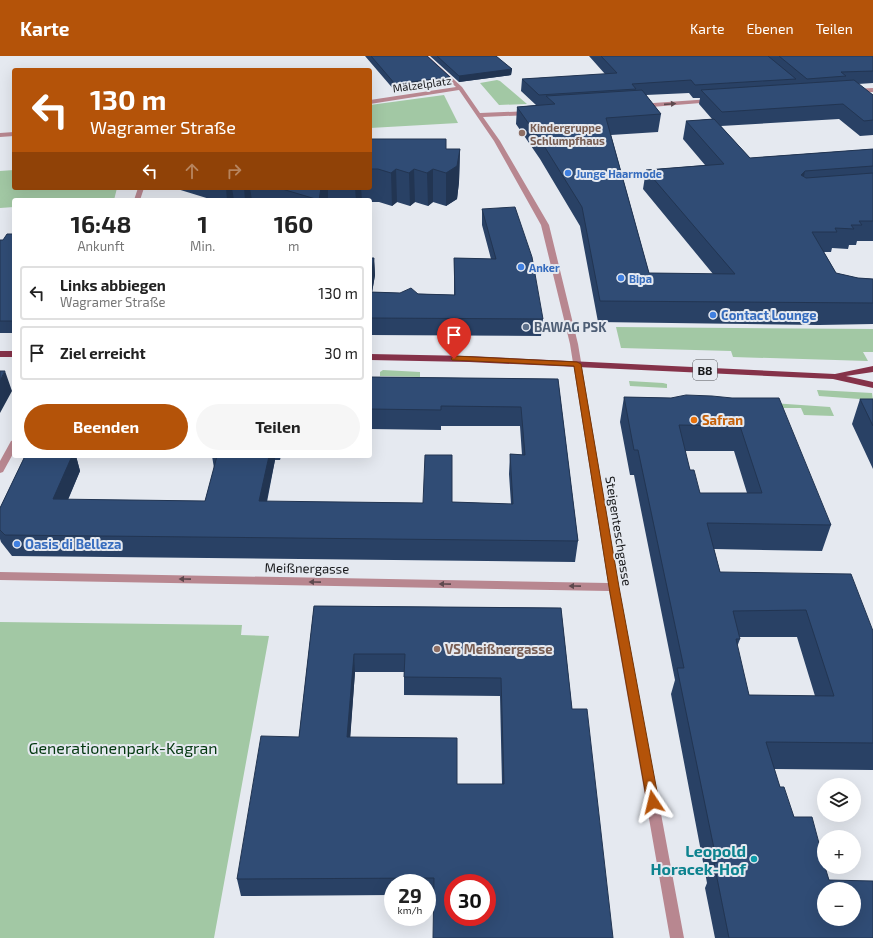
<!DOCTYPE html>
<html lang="de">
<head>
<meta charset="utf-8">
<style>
  :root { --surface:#fff; --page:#f6f6f6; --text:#222; --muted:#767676; --line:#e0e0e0; --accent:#b45309 }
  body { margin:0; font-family:"Exo 2",sans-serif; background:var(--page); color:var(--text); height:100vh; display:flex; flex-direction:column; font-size:15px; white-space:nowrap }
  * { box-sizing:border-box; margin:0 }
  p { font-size:13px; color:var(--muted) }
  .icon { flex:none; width:22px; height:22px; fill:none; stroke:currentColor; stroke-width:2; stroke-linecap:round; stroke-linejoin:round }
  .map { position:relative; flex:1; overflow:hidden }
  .details { position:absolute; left:12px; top:142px; width:360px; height:260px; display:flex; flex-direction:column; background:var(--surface); border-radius:4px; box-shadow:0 4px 16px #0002 }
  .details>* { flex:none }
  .guide { position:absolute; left:12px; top:12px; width:360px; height:122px; border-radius:4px; box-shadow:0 4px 16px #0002; background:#b45309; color:#fff; overflow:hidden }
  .controls { position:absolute; left:817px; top:722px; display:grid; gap:8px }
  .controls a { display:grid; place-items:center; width:44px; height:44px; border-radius:50%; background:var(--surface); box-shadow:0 4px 16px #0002; font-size:20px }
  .speed { position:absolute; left:384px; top:818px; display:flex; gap:8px; font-size:20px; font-weight:700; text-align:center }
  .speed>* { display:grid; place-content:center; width:52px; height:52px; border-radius:50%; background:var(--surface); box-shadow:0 4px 16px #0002; line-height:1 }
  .speed small { font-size:10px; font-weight:400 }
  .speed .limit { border:6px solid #d22; background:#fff; color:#111 }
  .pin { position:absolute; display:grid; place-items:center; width:34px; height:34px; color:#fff; margin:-41px -17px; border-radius:50% 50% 50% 0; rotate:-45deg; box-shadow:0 0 4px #0007 }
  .pin .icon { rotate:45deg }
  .me { position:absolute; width:44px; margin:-22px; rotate:350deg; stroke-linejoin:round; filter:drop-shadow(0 0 3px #0008) }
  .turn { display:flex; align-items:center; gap:14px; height:84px; padding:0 12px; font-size:18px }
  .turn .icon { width:52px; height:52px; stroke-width:2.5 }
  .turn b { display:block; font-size:28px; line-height:34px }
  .lanes { display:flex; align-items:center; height:38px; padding:0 12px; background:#0003; justify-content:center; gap:20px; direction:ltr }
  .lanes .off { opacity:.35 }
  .eta { display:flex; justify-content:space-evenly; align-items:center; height:68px; text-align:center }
  .eta b { font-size:24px; font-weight:700; line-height:28px }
  .primary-button { display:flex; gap:8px; margin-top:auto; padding:8px 12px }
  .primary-button a { flex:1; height:46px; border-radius:24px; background:var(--accent); color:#fff; font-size:16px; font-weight:700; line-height:46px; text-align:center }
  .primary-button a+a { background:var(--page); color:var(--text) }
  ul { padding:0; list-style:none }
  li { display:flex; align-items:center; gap:12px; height:54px; margin:0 8px 6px; padding:0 4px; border:2px solid var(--line); border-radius:4px }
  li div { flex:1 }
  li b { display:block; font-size:15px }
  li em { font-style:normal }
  header { display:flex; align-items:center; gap:24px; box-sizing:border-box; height:56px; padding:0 20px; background:var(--accent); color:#fff }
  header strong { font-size:19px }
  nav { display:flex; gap:22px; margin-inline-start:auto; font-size:14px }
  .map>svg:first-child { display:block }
  .green { fill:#a2c8a4 }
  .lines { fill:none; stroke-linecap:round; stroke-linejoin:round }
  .street { fill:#b88790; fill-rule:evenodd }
  .primary { fill:#853249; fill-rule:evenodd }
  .wall { fill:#294165; fill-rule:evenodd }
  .shaded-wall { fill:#223552 }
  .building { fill:#304c75; stroke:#223552; fill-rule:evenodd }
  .oneway { fill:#5e494e }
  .route { fill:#b45309; stroke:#753606 }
  .education-dot { fill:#8d6e63; stroke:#e5e9f0; stroke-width:1.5 }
  .shop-dot { fill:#3f7fe0; stroke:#e5e9f0; stroke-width:1.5 }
  .service-dot { fill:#5c6f8a; stroke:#e5e9f0; stroke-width:1.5 }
  .food-dot { fill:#e8710a; stroke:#e5e9f0; stroke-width:1.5 }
  .culture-dot { fill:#0f9aa8; stroke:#e5e9f0; stroke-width:1.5 }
  .labels { text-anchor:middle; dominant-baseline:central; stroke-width:4; stroke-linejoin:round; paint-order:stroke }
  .far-street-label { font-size:11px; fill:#151618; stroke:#e5e9f0 }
  .far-education-label { font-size:11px; font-weight:bold; fill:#785e54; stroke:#e5e9f0; text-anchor:start }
  .far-shop-label { font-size:11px; font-weight:bold; fill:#366cbe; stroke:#e5e9f0; text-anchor:start }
  .shield { fill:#e5e9f0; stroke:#535559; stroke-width:1 }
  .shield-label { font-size:12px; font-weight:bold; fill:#151618 }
  .shop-label { font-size:13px; font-weight:bold; fill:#366cbe; stroke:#e5e9f0; text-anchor:start }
  .service-label { font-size:13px; font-weight:bold; fill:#4e5e75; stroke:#e5e9f0; text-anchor:start }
  .food-label { font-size:13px; font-weight:bold; fill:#c56008; stroke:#e5e9f0; text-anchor:start }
  .street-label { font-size:13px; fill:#151618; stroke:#e5e9f0 }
  .education-label { font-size:13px; font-weight:bold; fill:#785e54; stroke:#e5e9f0; text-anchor:start }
  .near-park-label { font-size:16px; fill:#043810; stroke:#e5e9f0 }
  .near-culture-label { font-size:16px; font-weight:bold; fill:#0d838f; stroke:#e5e9f0; text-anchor:end }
</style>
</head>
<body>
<header>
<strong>Karte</strong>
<nav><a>Karte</a><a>Ebenen</a><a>Teilen</a></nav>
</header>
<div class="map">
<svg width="873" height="882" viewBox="0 0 873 882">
  <rect width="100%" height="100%" fill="#e5e9f0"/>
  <!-- green -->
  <path class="green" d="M497 24 500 25 527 48 499 49 480 27Z
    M444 39 458 67 370 72V49Z
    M14 114V132H117L114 144H14V151L0 152V115Z
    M616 271 873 273V296H863L868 305 733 301 731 295 621 292Z
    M383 314 420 316V321L380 320V316Z
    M629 325 663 327 667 328V332L630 330Z
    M817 334 872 337 873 344 819 340Z
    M772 347 830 351 834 360 804 359 801 352H775Z
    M0 566 242 569 241 579 269 580 214 882H0Z"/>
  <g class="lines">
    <!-- street -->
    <path class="street" d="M422 0H428L462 31 480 57 530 55 533 57 530 59 483 61 500 85 549 169 578 288 619 531 684 882H670L609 535 0 524V516L608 527 570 288 541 169 494 85 459 34 370 48V44L456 31Z
      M873 32V36L855 37 852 35 855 33Z
      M711 43 713 44V46L639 52 636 50 639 48Z
      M14 76V80L0 81V77Z
      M138 132H144L140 144H134Z
      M14 384V396L3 416 0 417V405L11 385Z"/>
    <!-- primary -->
    <path class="primary" d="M0 295H14V301H0Z
      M370 298 469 300 835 318 873 310V316L846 320 873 326V332L833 323 469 306 370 304Z"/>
  </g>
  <!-- wall -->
  <path class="wall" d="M365 0H427L450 21V28L395 35Z
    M430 0H496L512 13 511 19 459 26Z
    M589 0H873V27L858 28 873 39V79L860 80 839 63 721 70 750 102 873 93V185H857L856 189H849L848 193 832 192 831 196H824L836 217 858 222 873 223V268L819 269 598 266 580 170 540 103 516 68 517 51 536 49 521 35 522 23 605 18ZM689 37 693 42H700L699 48 712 63 686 65 683 83 705 109 646 114 643 133 713 218 649 217 611 79 658 76 661 58 646 39Z
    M370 83 446 93H460L459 126 457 143 446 150 433 146 428 150 415 146 410 150 397 146 392 150 379 146H370V144H336L328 142V144H213L174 132H370Z
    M482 153 543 263 541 280 370 279V202H374L375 219 372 236 400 237 454 239V202L491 203 482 169Z
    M14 178V277H0V184H3Z
    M370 321 558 323 578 485 575 506 12 500 1 486 0 483V452L25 400H76L80 415 68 444 205 445 214 412 212 400H281L280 404H275L267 446 423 447 452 446 511 448 509 418 510 398 522 399 520 370H441V374L370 373Z
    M712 340 831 469 822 495 714 493 720 516 873 575V714L774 713 780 731 794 761 829 824 873 882H715L705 832 707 827 671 638 675 624 634 419H630L620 366 624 341 671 342ZM685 395H734L747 437H700L690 414ZM739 581H797L815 640 749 639 737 591 740 583Z
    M860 343H873V413L852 368Z
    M314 550 561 552 572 653 434 839H427V827H393V839L241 840 237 823 299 681ZM355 616H404V639L500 640 502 728H457L350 681Z"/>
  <!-- shaded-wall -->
  <path class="shaded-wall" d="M512 13 511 19 459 26V20Z
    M450 21V28L395 35V28Z
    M460 93 459 126 457 143 446 150V117Z
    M396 113 397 146 392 150 391 117Z
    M414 113 415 146 410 150 409 117Z
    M433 113V146L428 150 427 117Z
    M805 115 801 135V119Z
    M226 132H232L234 144H227Z
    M244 132H250L252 144H245Z
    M321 132H328V144H319Z
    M355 132H361L362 144H356Z
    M374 202 375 219 370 249V227Z
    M5 315 12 335 0 357V324Z
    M72 400H76L80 415 59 464 53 443Z
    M269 400H275V404L262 466 259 445Z
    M354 598 355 616 349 699 347 681Z"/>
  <!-- building -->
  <path class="building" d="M371 0H427L450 21 395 28Z
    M437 0H496L512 13 459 20Z
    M601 0H768L796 23 695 29 691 24 632 28 636 33 539 39 522 23 617 17Z
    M779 0H873V15L841 16 846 20 807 23Z
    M854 24 873 39V64L864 65 843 48 722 56 701 34Z
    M642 34 661 58 606 62 649 217 735 218 646 114 724 108 686 65 714 63 750 102 873 93V110L805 115 801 119 806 122 873 117V165H859L862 169H851L854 173 835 172 837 176H812L836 217 858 222 873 223V247L600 245 582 151 541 85 517 51 555 48 546 40Z
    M370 83H446V93H460L457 110 446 117 433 113 427 117 414 113 409 117 396 113 391 117 378 113H370Z
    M282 132H321L319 144 282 133Z
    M515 151 532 201 543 263 370 262V236L400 237 411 232 418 238 455 239 454 202 496 203 482 153Z
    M7 178H14V265H0V184H3Z
    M370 202H374L370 227Z
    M0 315H5L0 324Z
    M370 321 558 323 578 485 5 479 0 474V452L25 400H72L53 443 205 445 217 400H269L259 445 423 447 425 399H452V446L513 448 510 398 525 399 521 351 441 350V354L370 353Z
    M686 339 712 340 732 342H779L831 469 707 467 720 516 851 518 873 575V687L766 686 780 731H784L794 761H812L824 806V811H825L829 824 873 825V882H729L714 807H717L677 612H684L638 394H634L624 341 671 342ZM679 369 740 370 762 437H700L694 414H690ZM806 554 834 640 749 639 736 583H740L733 555ZM824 833H854V863H824Z
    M860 343H873V370Z
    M314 550 561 552 572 653H587L613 882H433L434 822 237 823 261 680 299 681ZM354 598H405L404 621 501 622 504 728H457V682L347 681ZM453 827H487V861H453Z"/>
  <!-- one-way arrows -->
  <defs><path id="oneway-solid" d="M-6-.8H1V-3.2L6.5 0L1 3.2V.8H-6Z"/></defs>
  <g class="oneway">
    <use href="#oneway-solid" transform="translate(670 48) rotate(-4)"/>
    <use href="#oneway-solid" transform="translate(185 523) rotate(-179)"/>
    <use href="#oneway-solid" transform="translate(315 526) rotate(-179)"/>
    <use href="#oneway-solid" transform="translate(445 528) rotate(-179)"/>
    <use href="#oneway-solid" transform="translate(575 530) rotate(-179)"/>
  </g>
  <!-- route -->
  <path class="route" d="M454 300 577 306 581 308 619 531 659 746 657 750 653 751 648 750 647 746 609 531 574 310 452 304 451 303Z"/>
  <!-- markers -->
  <g class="education-dot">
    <circle cx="522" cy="77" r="4"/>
    <circle cx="437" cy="593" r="4"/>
  </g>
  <g class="shop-dot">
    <circle cx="568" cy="117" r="4"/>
    <circle cx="521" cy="211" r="4"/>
    <circle cx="621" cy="222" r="4"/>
    <circle cx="713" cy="259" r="4"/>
    <circle cx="17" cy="488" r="4"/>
  </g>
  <circle class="service-dot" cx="526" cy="271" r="4"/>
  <circle class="food-dot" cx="694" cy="364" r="4"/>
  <circle class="culture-dot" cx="754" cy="803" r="4"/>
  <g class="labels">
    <!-- far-street labels -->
    <g class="far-street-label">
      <text transform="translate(422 28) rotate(-8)">Mälzelplatz</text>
    </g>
    <!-- far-education labels -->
    <g class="far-education-label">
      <text x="530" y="71">Kindergruppe<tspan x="530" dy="13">Schlumpfhaus</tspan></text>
    </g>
    <!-- far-shop labels -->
    <g class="far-shop-label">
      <text x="576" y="117">Junge Haarmode</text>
      <text x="529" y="211">Anker</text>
      <text x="629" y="222">Bipa</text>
    </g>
    <!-- shield labels -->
    <rect class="shield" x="693" y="304" width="24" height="20" rx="3"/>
    <g class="shield-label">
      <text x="705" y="314">B8</text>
    </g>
    <!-- shop labels -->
    <g class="shop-label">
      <text x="721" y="259">Contact Lounge</text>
      <text x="25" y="488">Oasis di Belleza</text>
    </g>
    <!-- service labels -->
    <g class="service-label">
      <text x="534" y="271">BAWAG PSK</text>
    </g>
    <!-- food labels -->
    <g class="food-label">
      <text x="702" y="364">Safran</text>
    </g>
    <!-- street labels -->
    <g class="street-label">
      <text transform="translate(619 475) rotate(81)">Steigenteschgasse</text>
      <text transform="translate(307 512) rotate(1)">Meißnergasse</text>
    </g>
    <!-- education labels -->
    <g class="education-label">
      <text x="445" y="593">VS Meißnergasse</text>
    </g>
    <!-- near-park labels -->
    <g class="near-park-label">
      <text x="123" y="691">Generationenpark-Kagran</text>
    </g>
    <!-- near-culture labels -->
    <g class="near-culture-label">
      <text x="746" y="794">Leopold<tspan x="746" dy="18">Horacek-Hof</tspan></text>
    </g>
  </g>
</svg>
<div class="controls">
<a><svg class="icon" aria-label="layers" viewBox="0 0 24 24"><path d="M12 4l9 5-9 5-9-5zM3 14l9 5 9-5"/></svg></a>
<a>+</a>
<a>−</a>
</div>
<div class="speed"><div>29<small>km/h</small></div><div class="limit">30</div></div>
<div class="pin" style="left:454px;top:303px;background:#d93025"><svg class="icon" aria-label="arrive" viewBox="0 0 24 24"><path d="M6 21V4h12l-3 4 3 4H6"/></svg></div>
<svg class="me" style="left:653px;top:746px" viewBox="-20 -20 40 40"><path d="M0-17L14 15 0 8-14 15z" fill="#b45309" stroke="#fff" stroke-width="4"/></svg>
<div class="guide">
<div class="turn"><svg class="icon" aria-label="left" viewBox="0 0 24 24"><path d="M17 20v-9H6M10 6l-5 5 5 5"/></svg><div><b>130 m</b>Wagramer Straße</div></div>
<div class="lanes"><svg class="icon" aria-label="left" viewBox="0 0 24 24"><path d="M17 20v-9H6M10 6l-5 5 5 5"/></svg><svg class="icon off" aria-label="ahead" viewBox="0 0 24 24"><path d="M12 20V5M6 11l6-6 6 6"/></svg><svg class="icon off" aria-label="right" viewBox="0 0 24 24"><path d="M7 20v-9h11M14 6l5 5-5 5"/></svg></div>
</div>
<section class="details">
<div class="eta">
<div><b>16:48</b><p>Ankunft</p></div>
<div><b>1</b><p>Min.</p></div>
<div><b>160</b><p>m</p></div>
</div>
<ul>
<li><svg class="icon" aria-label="left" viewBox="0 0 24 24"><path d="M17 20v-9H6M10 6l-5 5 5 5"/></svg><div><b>Links abbiegen</b><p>Wagramer Straße</p></div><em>130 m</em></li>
<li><svg class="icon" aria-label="arrive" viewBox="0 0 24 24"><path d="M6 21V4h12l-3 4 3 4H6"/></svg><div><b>Ziel erreicht</b></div><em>30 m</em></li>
</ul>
<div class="primary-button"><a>Beenden</a><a>Teilen</a></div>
</section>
</div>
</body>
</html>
